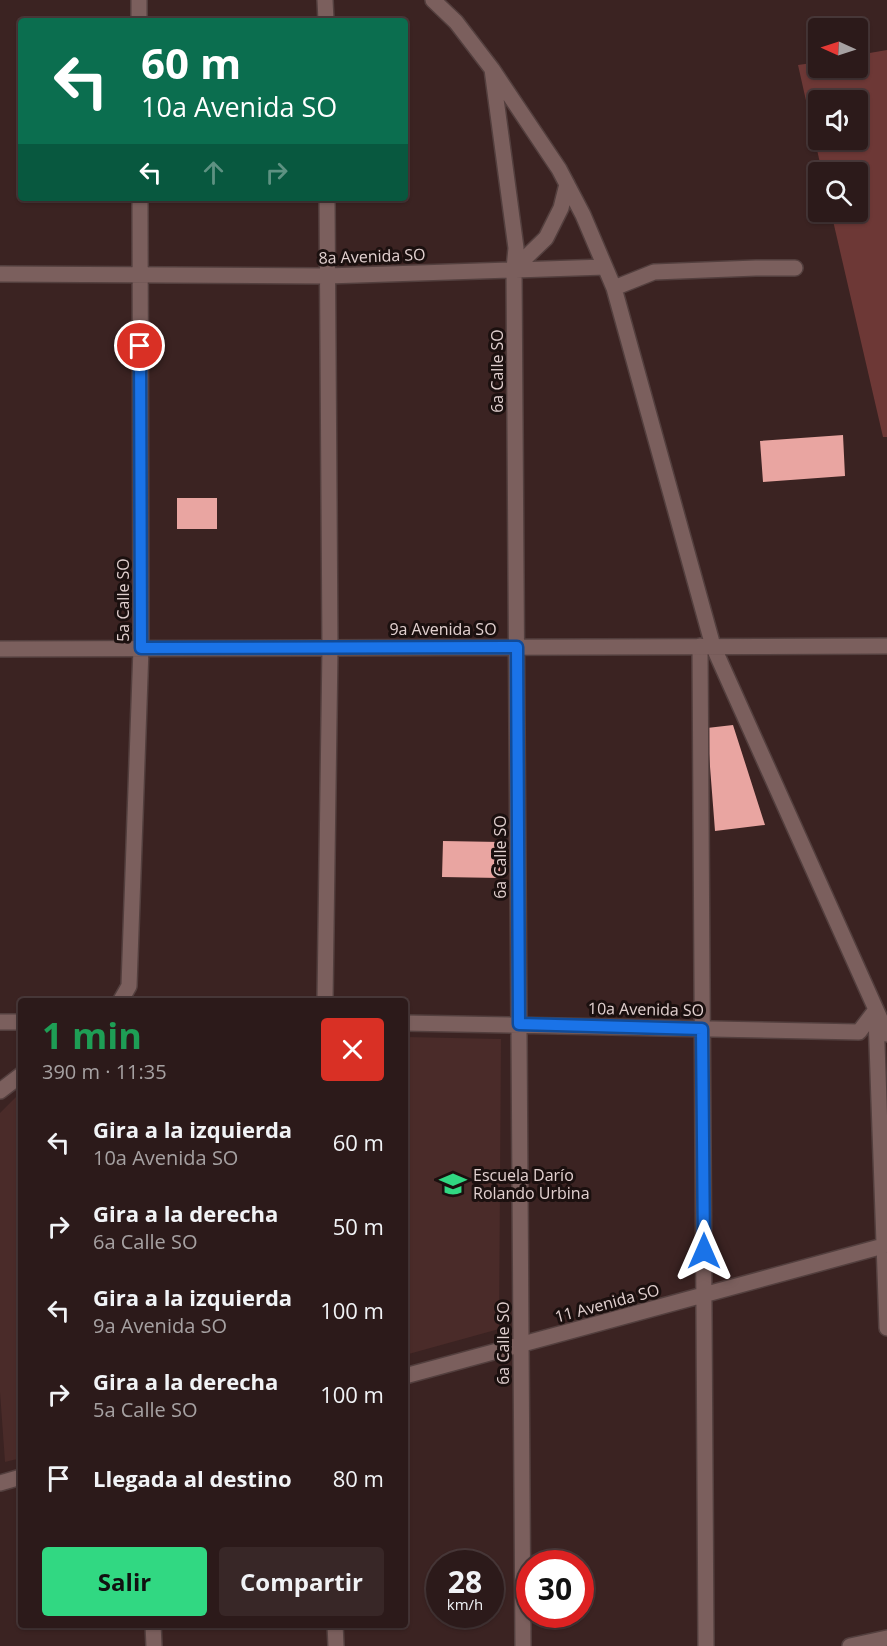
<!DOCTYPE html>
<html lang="es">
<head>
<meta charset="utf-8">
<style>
  :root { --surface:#2c1a1a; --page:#382727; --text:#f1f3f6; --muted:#a6a1a2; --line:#483839; --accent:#31d882 }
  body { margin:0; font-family:"Open Sans",sans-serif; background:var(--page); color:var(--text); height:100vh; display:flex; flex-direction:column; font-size:22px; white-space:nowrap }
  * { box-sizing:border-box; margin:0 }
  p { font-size:20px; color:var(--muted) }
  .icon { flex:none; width:33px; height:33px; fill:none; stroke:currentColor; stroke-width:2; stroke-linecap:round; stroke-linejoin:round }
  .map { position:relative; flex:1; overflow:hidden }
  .panel { position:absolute; left:18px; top:998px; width:390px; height:630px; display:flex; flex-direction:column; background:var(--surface); border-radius:6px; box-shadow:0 2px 4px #0004,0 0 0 2px var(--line) }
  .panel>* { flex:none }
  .guide { position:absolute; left:18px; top:18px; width:390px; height:183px; border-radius:6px; box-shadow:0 2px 4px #0004,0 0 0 2px var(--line); background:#0b6e4f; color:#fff; overflow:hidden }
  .needle { width:39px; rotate:273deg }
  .fabs { position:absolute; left:808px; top:18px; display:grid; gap:12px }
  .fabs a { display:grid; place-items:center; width:60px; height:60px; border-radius:6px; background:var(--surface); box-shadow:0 2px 4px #0004,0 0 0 2px var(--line); font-size:30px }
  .speed { position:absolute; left:426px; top:1550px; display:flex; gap:12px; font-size:30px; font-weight:700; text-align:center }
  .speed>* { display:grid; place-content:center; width:78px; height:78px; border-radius:50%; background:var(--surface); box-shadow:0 2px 4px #0004,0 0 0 2px var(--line); line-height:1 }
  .speed small { font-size:15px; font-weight:400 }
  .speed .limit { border:9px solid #d22; background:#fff; color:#111 }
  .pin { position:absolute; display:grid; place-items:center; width:51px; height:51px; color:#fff; margin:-26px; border:3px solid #fff; border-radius:50%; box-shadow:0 2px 6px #0007 }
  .me { position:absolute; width:66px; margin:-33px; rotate:0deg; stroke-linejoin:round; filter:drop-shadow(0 0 4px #0008) }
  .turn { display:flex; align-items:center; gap:21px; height:126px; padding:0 24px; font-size:27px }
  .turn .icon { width:78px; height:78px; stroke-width:2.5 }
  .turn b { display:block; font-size:42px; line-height:51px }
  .lanes { display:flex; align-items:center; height:57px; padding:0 24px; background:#0003; justify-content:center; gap:30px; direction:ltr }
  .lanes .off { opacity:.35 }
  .round { display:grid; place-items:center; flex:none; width:63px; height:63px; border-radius:6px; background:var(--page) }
  .overview { display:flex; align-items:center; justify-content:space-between; height:102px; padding:0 24px }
  h1 { font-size:36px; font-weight:700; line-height:45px; color:#1e9e55 }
  .cta { display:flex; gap:12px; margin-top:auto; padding:12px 24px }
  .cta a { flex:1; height:69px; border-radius:6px; background:var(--accent); color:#111; font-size:24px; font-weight:700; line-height:69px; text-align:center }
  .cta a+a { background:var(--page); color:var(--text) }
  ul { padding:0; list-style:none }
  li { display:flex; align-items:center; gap:18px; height:84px; padding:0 24px }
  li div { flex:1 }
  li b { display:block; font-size:22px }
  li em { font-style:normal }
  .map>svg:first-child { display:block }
  .built { fill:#4a2b29 }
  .green { fill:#6d3836; fill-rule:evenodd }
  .building { fill:#e9a5a1 }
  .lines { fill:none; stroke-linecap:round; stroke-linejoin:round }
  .minor-casing { stroke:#533f3e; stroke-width:18 }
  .minor { stroke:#7b5f5d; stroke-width:15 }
  .route-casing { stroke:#114b97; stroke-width:15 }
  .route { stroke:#1a73e8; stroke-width:10 }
  .labels { text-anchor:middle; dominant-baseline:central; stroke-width:6; stroke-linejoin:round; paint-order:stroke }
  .street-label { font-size:16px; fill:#e2d1d0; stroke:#1b100f }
  .poi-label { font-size:16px; fill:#e2d1d0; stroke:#1b100f; text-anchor:start }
</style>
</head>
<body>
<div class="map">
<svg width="887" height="1646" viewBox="0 0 887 1646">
  <rect width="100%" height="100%" fill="#3b2322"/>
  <!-- built -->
  <path class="built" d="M405 1037 501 1039 499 1329 405 1355Z
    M21 1092V1458L5 1462 0 1392V1113Z"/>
  <!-- green -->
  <path class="green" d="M887 50V437H883L831 212H858V172H822L798 65 819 62V68H858V55ZM819 100H858V140H819Z"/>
  <!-- building -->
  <path class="building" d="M843 435 845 476 763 482 760 441Z
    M177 498H217V529H177Z
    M733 725 765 825 715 831 707 728Z
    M443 841 500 842V878L442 877Z"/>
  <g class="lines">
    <defs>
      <path id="minor" d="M139 0V21
        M325 0 326 21
        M433 0 456 22 492 69 559 169 583 215 614 288 713 646 887 1034
        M492 69 516 248 514 269 523 1646
        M514 269 546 238 561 208 567 184
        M0 274 327 276 605 267
        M614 288 654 272 756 268H795
        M700 646 706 1646
        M0 649 887 646
        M121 1000 129 986 141 648 140 198
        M325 1000 330 648 327 198
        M876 1016 887 1328
        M0 1022H21
        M405 1023 859 1032 875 1011
        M0 1091 21 1075
        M405 1376 887 1245
        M0 1483 21 1477
        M153 1624 154 1646
        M335 1624 336 1646
        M850 1646 887 1638"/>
    </defs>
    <!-- minor casing -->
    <use href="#minor" class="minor-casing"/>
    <!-- minor -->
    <use href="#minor" class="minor"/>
  </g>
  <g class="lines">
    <defs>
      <path id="route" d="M140 346 141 648 517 647 519 1024 702 1029 704 1251"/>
    </defs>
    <!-- route casing -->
    <use href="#route" class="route-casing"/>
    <!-- route -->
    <use href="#route" class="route"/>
  </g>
  <!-- icons -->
  <defs>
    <symbol id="school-bare" viewBox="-9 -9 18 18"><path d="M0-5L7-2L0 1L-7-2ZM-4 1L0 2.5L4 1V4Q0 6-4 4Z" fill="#31d882" stroke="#1b100f" stroke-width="2.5" paint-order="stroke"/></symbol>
  </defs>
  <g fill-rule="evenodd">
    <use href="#school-bare" x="434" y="1165" width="38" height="38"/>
  </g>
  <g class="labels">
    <!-- street labels -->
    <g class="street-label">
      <text transform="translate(372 256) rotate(-2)">8a Avenida SO</text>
      <text transform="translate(497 371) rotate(-90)">6a Calle SO</text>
      <text transform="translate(123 600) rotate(-90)">5a Calle SO</text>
      <text x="443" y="629">9a Avenida SO</text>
      <text transform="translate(500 857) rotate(-90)">6a Calle SO</text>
      <text transform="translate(646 1009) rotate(1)">10a Avenida SO</text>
      <text transform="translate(607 1303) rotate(-15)">11 Avenida SO</text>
      <text transform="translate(503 1343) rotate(-90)">6a Calle SO</text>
    </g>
    <!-- poi labels -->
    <g class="poi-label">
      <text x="473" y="1175">Escuela Darío<tspan x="473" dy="18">Rolando Urbina</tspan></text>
    </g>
  </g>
</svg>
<div class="fabs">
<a><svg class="needle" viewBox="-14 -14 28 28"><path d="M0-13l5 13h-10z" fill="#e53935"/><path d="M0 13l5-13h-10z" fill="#a6a1a2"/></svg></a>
<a><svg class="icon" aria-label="sound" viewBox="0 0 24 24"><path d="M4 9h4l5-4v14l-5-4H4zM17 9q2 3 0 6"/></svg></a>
<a><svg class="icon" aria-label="search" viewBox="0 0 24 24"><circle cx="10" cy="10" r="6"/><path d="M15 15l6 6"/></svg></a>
</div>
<div class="speed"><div>28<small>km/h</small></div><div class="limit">30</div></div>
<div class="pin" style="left:140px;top:346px;background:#d93025"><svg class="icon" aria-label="arrive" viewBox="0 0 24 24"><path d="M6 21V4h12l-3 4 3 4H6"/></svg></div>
<svg class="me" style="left:704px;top:1251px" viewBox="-20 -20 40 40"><path d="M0-17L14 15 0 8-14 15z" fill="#1a73e8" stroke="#fff" stroke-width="4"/></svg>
<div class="guide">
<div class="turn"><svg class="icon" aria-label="left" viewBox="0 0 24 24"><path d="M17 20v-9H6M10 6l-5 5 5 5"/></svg><div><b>60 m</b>10a Avenida SO</div></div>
<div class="lanes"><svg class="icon" aria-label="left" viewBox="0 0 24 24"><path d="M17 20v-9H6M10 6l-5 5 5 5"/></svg><svg class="icon off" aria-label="ahead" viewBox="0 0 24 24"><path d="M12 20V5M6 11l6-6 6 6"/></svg><svg class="icon off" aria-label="right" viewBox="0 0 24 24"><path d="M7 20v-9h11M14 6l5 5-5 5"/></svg></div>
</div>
<section class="panel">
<div class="overview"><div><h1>1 min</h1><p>390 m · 11:35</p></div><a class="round" style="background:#d93025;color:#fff"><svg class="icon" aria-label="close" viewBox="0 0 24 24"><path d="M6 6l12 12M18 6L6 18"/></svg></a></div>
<ul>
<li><svg class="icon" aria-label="left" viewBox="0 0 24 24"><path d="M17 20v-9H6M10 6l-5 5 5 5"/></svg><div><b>Gira a la izquierda</b><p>10a Avenida SO</p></div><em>60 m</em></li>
<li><svg class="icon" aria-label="right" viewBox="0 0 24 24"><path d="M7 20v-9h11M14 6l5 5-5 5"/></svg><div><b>Gira a la derecha</b><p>6a Calle SO</p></div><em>50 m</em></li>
<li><svg class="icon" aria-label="left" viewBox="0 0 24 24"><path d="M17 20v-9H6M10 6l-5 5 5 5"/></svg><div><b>Gira a la izquierda</b><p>9a Avenida SO</p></div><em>100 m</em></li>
<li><svg class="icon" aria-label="right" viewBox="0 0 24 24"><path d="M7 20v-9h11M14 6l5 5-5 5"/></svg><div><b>Gira a la derecha</b><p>5a Calle SO</p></div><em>100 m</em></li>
<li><svg class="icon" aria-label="arrive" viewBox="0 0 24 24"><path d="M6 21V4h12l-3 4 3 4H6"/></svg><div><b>Llegada al destino</b></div><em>80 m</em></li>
</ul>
<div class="cta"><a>Salir</a><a>Compartir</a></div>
</section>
</div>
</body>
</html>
